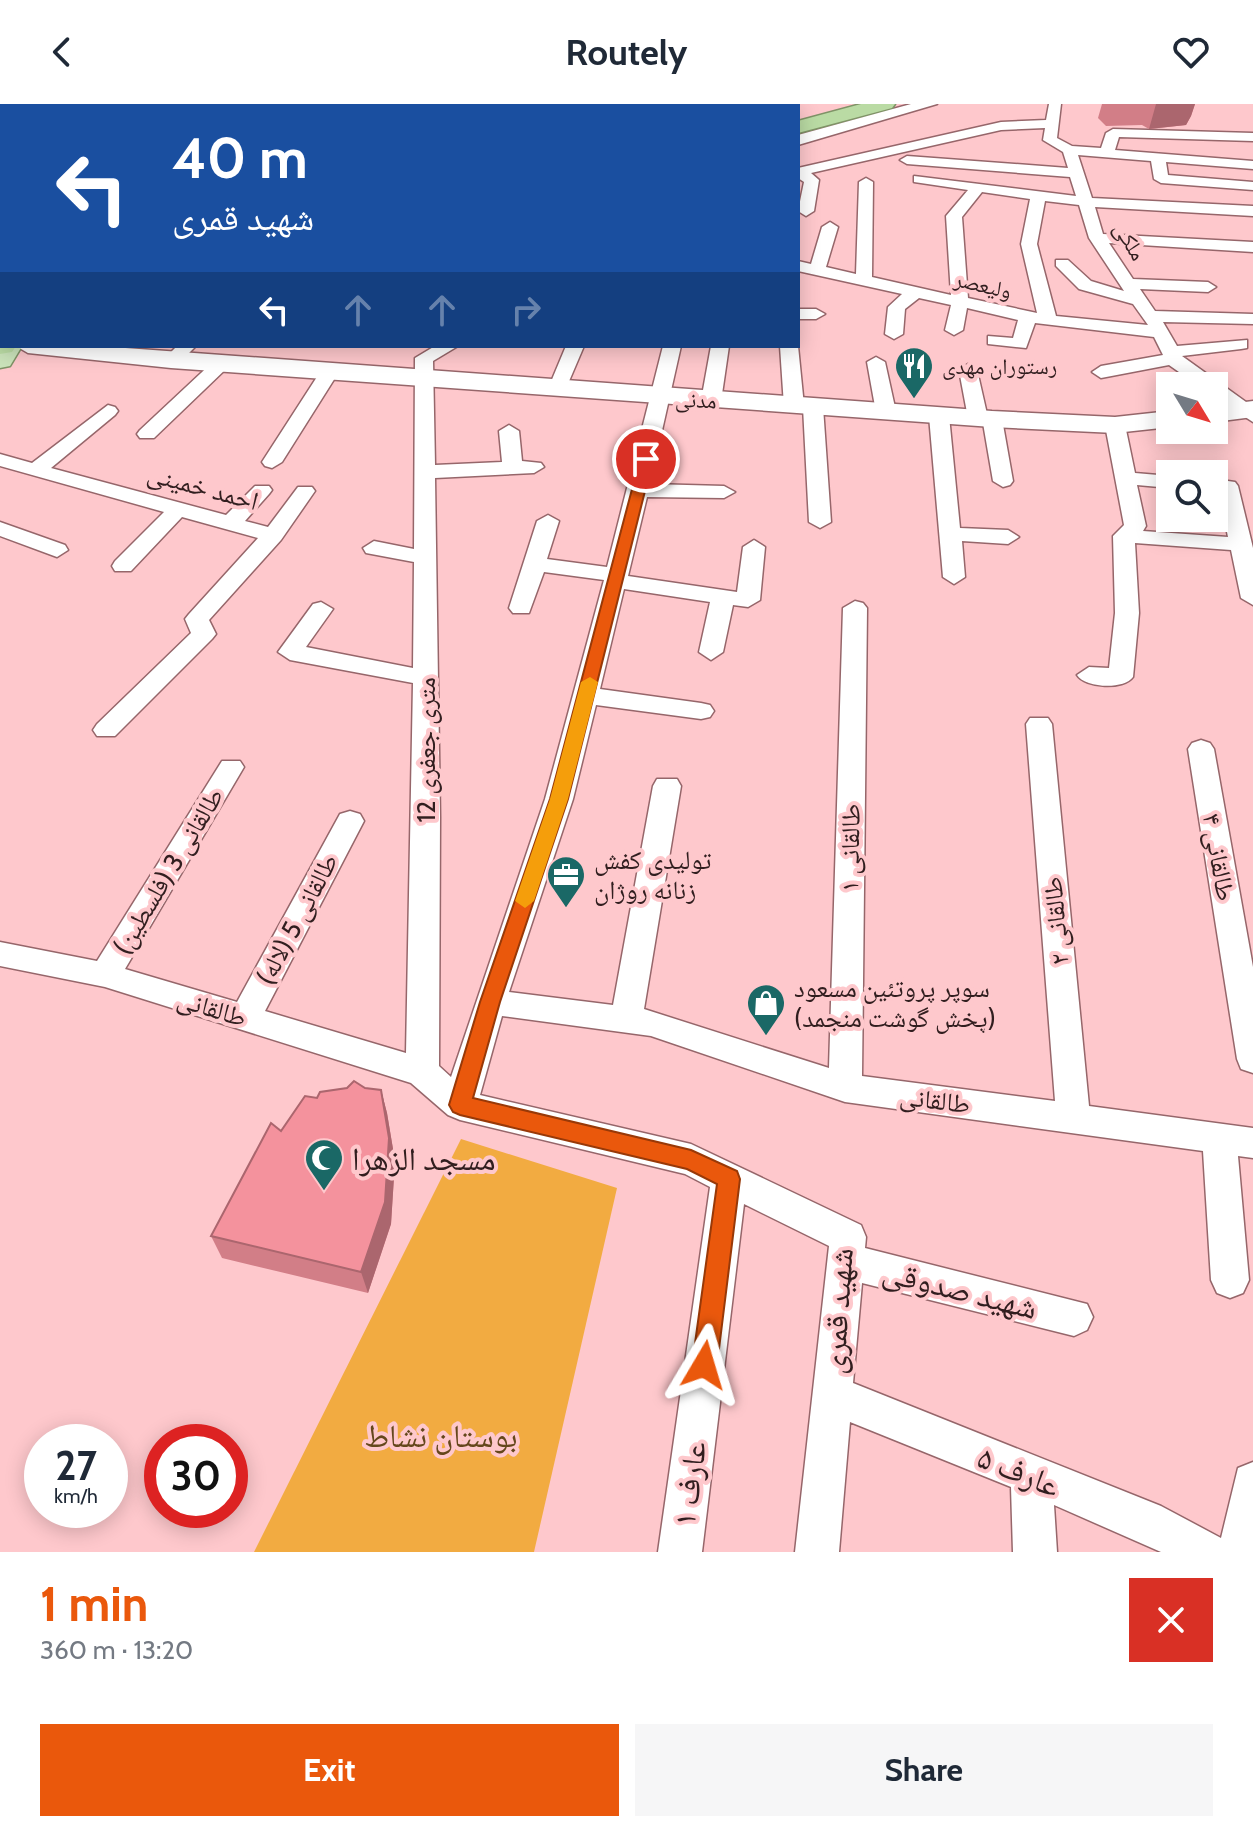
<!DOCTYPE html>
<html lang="en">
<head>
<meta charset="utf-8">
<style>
  :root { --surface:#fff; --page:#f6f6f7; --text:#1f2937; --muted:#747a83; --accent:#ea580c }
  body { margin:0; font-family:Cabin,"Noto Naskh Arabic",sans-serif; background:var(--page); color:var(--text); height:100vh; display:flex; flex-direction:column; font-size:30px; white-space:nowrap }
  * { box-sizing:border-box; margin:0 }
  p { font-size:26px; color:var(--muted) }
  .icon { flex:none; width:44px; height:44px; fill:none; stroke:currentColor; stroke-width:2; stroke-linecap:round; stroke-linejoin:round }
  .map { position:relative; height:1448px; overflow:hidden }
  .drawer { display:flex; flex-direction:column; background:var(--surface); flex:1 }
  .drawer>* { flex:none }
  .banner { position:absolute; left:0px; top:0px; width:800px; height:244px; box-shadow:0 4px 20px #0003; background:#1a4fa0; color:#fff; overflow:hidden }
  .needle { width:52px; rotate:128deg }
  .fabs { position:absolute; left:1156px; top:268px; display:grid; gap:16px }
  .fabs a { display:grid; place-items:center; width:72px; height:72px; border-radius:0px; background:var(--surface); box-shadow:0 4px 20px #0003; font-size:40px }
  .speed { position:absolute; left:24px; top:1320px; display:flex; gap:16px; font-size:40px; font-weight:700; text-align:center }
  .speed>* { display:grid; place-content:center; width:104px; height:104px; border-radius:50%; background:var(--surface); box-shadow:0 4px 20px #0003; line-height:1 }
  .speed small { font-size:20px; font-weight:400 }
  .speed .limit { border:12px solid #d22; background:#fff; color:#111 }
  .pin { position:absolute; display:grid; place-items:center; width:68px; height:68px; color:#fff; margin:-34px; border:4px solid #fff; border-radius:50%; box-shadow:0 2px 8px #0007 }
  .me { position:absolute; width:88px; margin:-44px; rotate:7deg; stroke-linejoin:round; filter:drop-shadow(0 0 6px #0008) }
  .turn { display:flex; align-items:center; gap:28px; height:168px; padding:0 40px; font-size:36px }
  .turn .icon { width:104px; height:104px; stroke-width:2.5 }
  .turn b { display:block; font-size:56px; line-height:68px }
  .lanes { display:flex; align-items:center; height:76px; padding:0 40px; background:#0003; justify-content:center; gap:40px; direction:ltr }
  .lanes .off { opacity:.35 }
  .round { display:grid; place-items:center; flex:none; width:84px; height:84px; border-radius:0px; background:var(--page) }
  .overview { display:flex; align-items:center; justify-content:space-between; height:136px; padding:0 40px }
  h1 { font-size:48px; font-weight:700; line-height:60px; color:var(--accent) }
  .action { display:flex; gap:16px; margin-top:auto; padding:16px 40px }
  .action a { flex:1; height:92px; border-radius:0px; background:var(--accent); color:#fff; font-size:32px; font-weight:700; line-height:92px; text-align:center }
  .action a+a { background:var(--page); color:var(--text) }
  header { display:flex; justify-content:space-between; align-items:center; height:104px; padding:0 40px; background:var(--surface); font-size:36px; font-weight:700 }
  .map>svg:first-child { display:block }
  .green { fill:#f2ab41 }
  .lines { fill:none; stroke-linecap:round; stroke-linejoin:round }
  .minor-casing { stroke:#96666a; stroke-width:3 }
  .tertiary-casing { stroke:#96666a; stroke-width:3 }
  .secondary-casing { stroke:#96666a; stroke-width:3 }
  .primary-casing { stroke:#7f9367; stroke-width:3 }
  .trunk-casing { stroke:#7f9367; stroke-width:3 }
  .minor { fill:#fff; fill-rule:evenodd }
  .tertiary { fill:#fff; fill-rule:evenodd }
  .secondary { fill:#fff; fill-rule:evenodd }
  .primary { fill:#cbe4bb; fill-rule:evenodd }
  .trunk { fill:#badba4; fill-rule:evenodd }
  .wall { fill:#d27e87 }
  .shaded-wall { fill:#ab666e }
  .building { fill:#f4929d; stroke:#ab666e; stroke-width:2 }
  .route { fill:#ea580c; stroke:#983908; stroke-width:2 }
  .slow { fill:#f59e0b }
  .labels { text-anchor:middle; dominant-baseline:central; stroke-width:8; stroke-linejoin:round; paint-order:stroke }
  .far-street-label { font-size:22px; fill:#311e1f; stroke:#fec8cc }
  .far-poi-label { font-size:22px; fill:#311e1f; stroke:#fec8cc; text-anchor:start }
  .street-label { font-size:26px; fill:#311e1f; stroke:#fec8cc }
  .poi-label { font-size:26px; fill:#311e1f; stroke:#fec8cc; text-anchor:start }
  .near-poi-label { font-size:32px; fill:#311e1f; stroke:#fec8cc; text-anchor:start }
  .near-street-label { font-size:32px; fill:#311e1f; stroke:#fec8cc }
  .near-park-label { font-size:32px; fill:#65471c; stroke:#fec8cc }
</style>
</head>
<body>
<header><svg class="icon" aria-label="back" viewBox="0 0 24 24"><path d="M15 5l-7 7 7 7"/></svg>Routely<svg class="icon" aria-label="heart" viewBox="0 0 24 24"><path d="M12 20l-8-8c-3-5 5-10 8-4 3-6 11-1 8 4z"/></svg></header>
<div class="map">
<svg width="1253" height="1448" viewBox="0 0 1253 1448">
  <rect width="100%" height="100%" fill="#fec8cc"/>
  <!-- green -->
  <path class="green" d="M461 1035 617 1084 534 1448H254Z"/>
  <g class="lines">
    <defs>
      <path id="minor" d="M1049 0H1061L1057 34 1072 42 1101 44 1106 29 1113 25 1253 29V37L1119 33 1115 46 1253 57V65L1166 58 1168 71 1253 78V86L1161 79 1154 75 1151 57 1078 51 1092 94 1253 102V112L1095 103 1103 130 1253 138V148L1109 139 1133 175 1208 178 1216 183 1208 188 1140 185 1155 207 1253 210V220L1163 218 1177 242 1247 236V244L1241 245 1182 252 1253 303V318L1214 293V282H1199L1169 261 1101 274 1092 268 1101 262 1163 251 1154 233 1035 219 1026 244 988 240V232L1013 234 1018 216 967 204 963 226 954 231 945 226 951 201 919 194 905 205 903 230 894 235 885 230 888 203 902 190 798 167V157L811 160 822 123 830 118 838 123 826 163 856 170 859 78 866 74 873 78 872 173 951 191 946 112 968 86 914 78V72L1076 92 1070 73 907 60 900 56 907 52 1068 64 1063 48 1043 36 1045 24 1001 26 811 69 819 76 814 107 806 112 798 107 804 78 798 74V64L1001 18 1046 16ZM982 88 1030 95 1021 140 1037 209 968 194 962 113ZM1045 97 1079 101 1089 134 1124 187 1091 177 1068 156H1056V162L1079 185 1133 200 1148 221 1056 212 1037 140Z
        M798 205H816L825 210 816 215H798Z
        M177 242H196L177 261H165L162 257Z
        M435 242H458L433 257 435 361 502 358 499 327 509 321 519 327 522 357 541 359 544 363 534 369 435 374 440 713 439 962 451 973 545 695 604 476 544 468 529 509H513L509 504 537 417 548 411 559 417 547 455 607 463 663 242H681L650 380 724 382 735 388 724 394 647 393 628 472 737 488 743 443 754 436 765 443 760 496 748 503 733 501 723 548 711 556 699 548 710 498 624 485 600 585 701 599 710 601 714 607 710 613 701 615 596 601 573 695 509 888 613 901 653 682 657 675H677L681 682 644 905 829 964 843 504 855 497 863 499 867 504 862 972 1055 997 1026 620 1030 614H1048L1052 620 1089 1002 1253 1024V1054L1238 1052 1249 1176 1243 1189 1230 1194 1217 1189 1211 1176 1203 1047 845 998 651 932 502 912 480 991 691 1040 861 1121 866 1133 865 1144 1087 1200 1093 1213 1087 1226 1074 1232 862 1179 853 1279 1161 1402 1221 1434 1238 1364 1253 1358V1448H1161L1054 1401 1057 1448H1013L1011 1383 850 1318 839 1448H795L829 1142 744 1100 702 1448H658L710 1083 685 1070 460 1016 448 1011 411 979 105 883 0 862V838L97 857 222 657H240L244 663 125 865 237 898 340 710 350 707 360 710 364 717 265 907 406 949 413 579 290 556 278 548 313 500 321 498 333 505 306 543 413 564 414 458 366 449 363 444 374 437 414 445 415 254Z
        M566 242H584L564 289H550L548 285Z
        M711 242H729L721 297 711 303 701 297Z
        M780 242H798L804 302 801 306H787L784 302Z
        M876 253 885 258 896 308 886 314 876 308 867 258Z
        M222 254 228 255V263L154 334H140L137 330 140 326 216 255Z
        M331 260 340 266 282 358 272 364 265 362 262 358 324 262Z
        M968 260 977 266 987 310 999 311 1002 315 1013 377 1010 381 1003 383 993 377 983 319 971 318 968 314 959 266Z
        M813 297 823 303 831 418 820 424 809 418 803 303Z
        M108 301 115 303 118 307 115 311 51 364 226 411 255 382H269L272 386 269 390 245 417 268 423 298 383H312L315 387 281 436 209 516 216 530 212 535 115 632H97L93 626 97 620 191 529 185 515 189 510 258 434 182 413 131 467H115L112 462 115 457 164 408 0 362V350L32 359Z
        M939 306 949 312 960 424 1008 426 1019 433 1008 440 962 437 965 473 954 480 943 473 929 312Z
        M1115 315 1125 321 1135 369 1170 372V384L1137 381 1146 422 1143 427 1228 433 1219 388 1214 387V375L1235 378 1238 382 1253 444V501L1241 494 1231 446 1135 439 1139 509 1133 573C1124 586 1085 584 1077 571L1089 563 1109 564 1115 509 1113 432 1124 421 1105 321Z
        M0 418 65 441 68 446 57 453 0 432Z
        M1201 636 1210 639 1214 645 1253 863V969L1241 965 1237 955 1188 645 1192 639Z"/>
      <path id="tertiary" d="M911 0H937L798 41V31Z"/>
      <path id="secondary" d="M16 242H98L992 307 1115 313 1170 307V323L1115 329 992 323 171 264 28 249Z
        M1253 297V313L1214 318V302Z"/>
      <path id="primary" d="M0 141H2L0 157Z
        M2 185V202L0 203V186Z
        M0 236 2 242H22L10 262 0 264Z"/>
      <path id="trunk" d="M861 0H895L892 4 798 29V17Z
        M0 234 2 242H16L12 248 0 250Z"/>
    </defs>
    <!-- minor casing -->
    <use href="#minor" class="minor-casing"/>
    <!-- tertiary casing -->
    <use href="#tertiary" class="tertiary-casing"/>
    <!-- secondary casing -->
    <use href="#secondary" class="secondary-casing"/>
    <!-- primary casing -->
    <use href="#primary" class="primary-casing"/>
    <!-- trunk casing -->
    <use href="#trunk" class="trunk-casing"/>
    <!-- minor -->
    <use href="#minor" class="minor"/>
    <!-- tertiary -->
    <use href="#tertiary" class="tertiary"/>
    <!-- secondary -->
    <use href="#secondary" class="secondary"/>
    <!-- primary -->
    <use href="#primary" class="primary"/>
    <!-- trunk -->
    <use href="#trunk" class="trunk"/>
  </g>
  <!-- wall -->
  <path class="wall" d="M1102 0H1195L1191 12 1186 21 1149 25 1142 21 1106 22 1098 14Z
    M365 984 381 986 387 1009 395 1057 391 1120 368 1189 222 1154 211 1132 281 1027 317 994Z"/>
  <!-- shaded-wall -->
  <path class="shaded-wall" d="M1156 0H1195L1191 12 1186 21 1149 25Z
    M381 986 387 1009 395 1057 391 1120 368 1189 361 1168Z"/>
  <!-- building -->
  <path class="building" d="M354 977 365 984 381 986 389 1034 385 1098 361 1168 211 1132 271 1019 281 1027 305 992 317 994 320 988 347 984Z"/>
  <!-- route -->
  <path class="route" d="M646 351 653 355 568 695 500 898 473 994 691 1046 737 1067 740 1075 717 1261 713 1270 704 1274 695 1270 692 1261 717 1080 687 1065 460 1011 453 1008 449 1001 480 898 550 695 640 355Z"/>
  <!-- slow -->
  <path class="slow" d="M590 573 598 578 568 695 534 797 525 804 515 797 550 695 581 578Z"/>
  <!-- icons -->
  <defs>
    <symbol id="restaurant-pin" viewBox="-11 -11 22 30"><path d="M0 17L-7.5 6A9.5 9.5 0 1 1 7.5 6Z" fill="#1a6866" stroke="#fec8cc"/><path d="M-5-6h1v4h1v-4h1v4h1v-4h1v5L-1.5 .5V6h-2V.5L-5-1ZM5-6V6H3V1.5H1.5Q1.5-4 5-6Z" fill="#fff"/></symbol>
    <symbol id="office-pin" viewBox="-11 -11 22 30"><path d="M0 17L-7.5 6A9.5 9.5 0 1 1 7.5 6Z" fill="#1a6866" stroke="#fec8cc"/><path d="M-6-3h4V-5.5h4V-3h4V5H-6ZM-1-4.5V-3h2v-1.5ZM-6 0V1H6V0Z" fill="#fff"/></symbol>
    <symbol id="shop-pin" viewBox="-11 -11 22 30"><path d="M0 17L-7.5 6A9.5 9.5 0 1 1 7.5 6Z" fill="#1a6866" stroke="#fec8cc"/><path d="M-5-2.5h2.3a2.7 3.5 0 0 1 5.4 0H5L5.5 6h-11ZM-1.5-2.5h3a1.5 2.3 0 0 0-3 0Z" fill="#fff"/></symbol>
    <symbol id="mosque-pin" viewBox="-11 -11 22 30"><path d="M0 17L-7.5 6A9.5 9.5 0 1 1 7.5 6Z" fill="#1a6866" stroke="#fec8cc"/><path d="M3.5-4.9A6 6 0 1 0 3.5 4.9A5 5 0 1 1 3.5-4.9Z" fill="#fff"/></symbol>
  </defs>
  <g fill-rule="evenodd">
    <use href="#restaurant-pin" x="892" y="240" width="44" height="60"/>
    <use href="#office-pin" x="544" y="749" width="44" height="60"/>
    <use href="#shop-pin" x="744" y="877" width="44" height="60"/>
    <use href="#mosque-pin" x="302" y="1032" width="44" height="60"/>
  </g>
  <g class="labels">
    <!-- far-street labels -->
    <g class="far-street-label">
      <text transform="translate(1130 137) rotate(59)">ملکی</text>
      <text transform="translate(983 181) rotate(13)">ولیعصر</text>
      <text transform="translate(696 296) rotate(3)">مدنی</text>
    </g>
    <!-- far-poi labels -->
    <g class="far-poi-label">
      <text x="942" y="262">رستوران مهدی</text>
    </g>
    <!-- street labels -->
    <g class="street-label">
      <text transform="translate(203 383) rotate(15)">احمد خمینی</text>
      <text transform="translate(426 646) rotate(-90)">12 متری جعفری</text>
      <text transform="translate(850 744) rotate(-89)">طالقانی ۱</text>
      <text transform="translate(1219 753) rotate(80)">طالقانی ۴</text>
      <text transform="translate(168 767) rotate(-59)">طالقانی 3 (فلسطین)</text>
      <text transform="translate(297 815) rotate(-62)">طالقانی 5 (لاله)</text>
      <text transform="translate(1056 817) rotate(-95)">طالقانی ۲</text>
      <text transform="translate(212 904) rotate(17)">طالقانی</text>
      <text transform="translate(935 996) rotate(7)">طالقانی</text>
    </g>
    <!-- poi labels -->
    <g class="poi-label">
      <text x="594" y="756">تولیدی کفش<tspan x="594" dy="30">زنانه روژان</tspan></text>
      <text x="794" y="884">سوپر پروتئین مسعود<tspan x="794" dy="30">(پخش گوشت منجمد)</tspan></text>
    </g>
    <!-- near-poi labels -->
    <g class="near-poi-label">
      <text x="352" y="1054">مسجد الزهرا</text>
    </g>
    <!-- near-street labels -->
    <g class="near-street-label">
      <text transform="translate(960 1185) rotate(14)">شهید صدوقی</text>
      <text transform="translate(837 1207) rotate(-86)">شهید قمری</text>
      <text transform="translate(1019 1367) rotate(22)">عارف ۵</text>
      <text transform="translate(689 1380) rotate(-82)">عارف ۱</text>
    </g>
    <!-- near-park labels -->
    <g class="near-park-label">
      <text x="441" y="1331">بوستان نشاط</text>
    </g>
  </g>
</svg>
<div class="fabs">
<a><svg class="needle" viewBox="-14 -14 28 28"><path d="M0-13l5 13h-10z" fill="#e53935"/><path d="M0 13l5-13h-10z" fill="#747a83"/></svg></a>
<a><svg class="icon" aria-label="search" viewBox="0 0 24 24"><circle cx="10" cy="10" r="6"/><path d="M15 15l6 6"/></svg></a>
</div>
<div class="speed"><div>27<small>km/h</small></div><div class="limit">30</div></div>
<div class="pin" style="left:646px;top:355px;background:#d93025"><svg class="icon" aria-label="arrive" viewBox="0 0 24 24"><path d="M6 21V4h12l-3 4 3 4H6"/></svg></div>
<svg class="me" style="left:704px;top:1261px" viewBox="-20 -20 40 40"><path d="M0-17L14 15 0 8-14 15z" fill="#ea580c" stroke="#fff" stroke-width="4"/></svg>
<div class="banner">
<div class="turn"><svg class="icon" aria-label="left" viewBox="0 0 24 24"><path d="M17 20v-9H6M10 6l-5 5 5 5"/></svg><div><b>40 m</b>شهید قمری</div></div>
<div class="lanes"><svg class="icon" aria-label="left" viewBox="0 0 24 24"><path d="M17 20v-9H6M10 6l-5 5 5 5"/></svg><svg class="icon off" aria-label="ahead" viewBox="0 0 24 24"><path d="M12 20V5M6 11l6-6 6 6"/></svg><svg class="icon off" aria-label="ahead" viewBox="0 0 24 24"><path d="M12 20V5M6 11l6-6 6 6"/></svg><svg class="icon off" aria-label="right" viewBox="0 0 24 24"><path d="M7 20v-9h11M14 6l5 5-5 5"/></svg></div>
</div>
</div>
<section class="drawer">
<div class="overview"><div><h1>1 min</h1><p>360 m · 13:20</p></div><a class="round" style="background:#d93025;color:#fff"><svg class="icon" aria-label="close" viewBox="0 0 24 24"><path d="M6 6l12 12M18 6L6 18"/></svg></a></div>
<div class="action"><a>Exit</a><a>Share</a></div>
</section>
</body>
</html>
